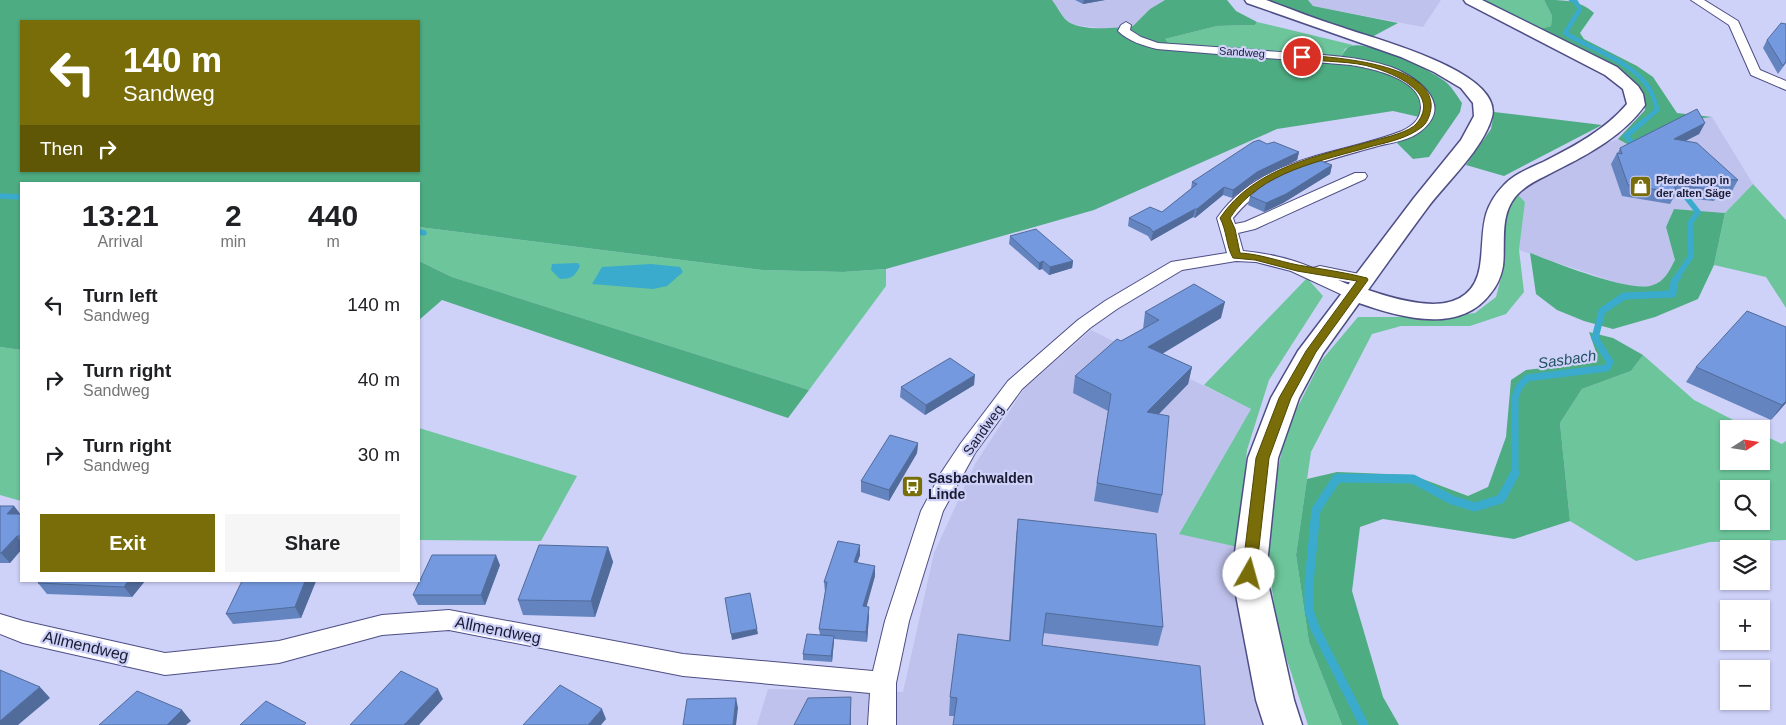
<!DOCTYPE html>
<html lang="en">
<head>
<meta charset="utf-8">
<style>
  :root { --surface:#fff; --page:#f6f6f6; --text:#202124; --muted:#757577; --accent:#786d08 }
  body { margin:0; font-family:Arial,sans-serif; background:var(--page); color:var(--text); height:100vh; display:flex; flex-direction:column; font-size:19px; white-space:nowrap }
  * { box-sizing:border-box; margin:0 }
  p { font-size:16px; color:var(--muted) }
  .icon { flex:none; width:28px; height:28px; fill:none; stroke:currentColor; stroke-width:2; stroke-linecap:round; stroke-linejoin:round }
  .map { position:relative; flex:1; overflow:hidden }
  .sheet { position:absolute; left:20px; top:182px; width:400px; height:400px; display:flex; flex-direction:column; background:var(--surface); border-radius:0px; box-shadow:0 1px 4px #0004 }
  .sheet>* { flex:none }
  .top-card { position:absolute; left:20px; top:20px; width:400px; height:152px; border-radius:0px; box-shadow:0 1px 4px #0004; background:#786d08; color:#fff; overflow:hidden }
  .needle { width:32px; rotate:78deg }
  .tools { position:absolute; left:1720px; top:420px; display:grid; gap:10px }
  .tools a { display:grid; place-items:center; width:50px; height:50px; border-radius:0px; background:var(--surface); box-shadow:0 1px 4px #0004; font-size:25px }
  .pin { position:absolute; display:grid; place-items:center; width:42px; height:42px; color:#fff; margin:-21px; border:2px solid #fff; border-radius:50%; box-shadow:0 1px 5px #0007 }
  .me { position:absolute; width:55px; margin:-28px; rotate:7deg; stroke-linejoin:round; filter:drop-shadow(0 0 4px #0008) }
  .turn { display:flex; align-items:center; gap:18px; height:105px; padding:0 20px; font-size:22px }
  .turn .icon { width:65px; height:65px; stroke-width:2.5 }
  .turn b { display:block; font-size:35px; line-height:42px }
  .then { display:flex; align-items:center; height:48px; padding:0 20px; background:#0003; gap:10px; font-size:19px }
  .eta { display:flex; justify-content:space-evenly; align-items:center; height:85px; text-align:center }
  .eta b { font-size:30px; font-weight:800; line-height:35px }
  .button { display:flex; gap:10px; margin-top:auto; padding:10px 20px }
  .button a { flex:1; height:58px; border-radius:0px; background:var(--accent); color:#fff; font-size:20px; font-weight:800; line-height:58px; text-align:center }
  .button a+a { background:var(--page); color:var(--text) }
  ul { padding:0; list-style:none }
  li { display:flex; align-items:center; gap:15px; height:75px; padding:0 20px }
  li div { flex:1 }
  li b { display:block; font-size:19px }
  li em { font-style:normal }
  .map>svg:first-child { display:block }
  .built { fill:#bfc2ec }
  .green { fill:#6cc59b; fill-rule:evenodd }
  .forest { fill:#4eac82; fill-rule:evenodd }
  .water { fill:#3babcd }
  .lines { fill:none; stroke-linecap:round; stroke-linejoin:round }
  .stream-far3 { stroke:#3babcd; stroke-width:4.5 }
  .stream-far2 { stroke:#3babcd; stroke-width:5.5 }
  .stream-far1 { stroke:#3babcd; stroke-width:7 }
  .stream { stroke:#3babcd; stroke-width:9 }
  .minor-casing { stroke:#4e4e85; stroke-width:2 }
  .secondary-casing { stroke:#4e4e85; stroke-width:3 }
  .minor { fill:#fff; fill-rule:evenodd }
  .secondary { fill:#fff; fill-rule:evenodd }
  .wall { fill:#6484bf }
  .shaded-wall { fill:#516b9b }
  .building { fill:#7499de; stroke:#516b9b }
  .route { fill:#786d08; stroke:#4e4705 }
  .labels { text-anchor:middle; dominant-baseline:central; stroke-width:4.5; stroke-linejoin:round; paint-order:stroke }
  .far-street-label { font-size:11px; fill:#1b1b33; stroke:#ced1f8 }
  .far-poi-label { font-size:11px; font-weight:bold; fill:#1b1b33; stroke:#ced1f8; text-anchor:start }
  .street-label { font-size:14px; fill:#1b1b33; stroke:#ced1f8 }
  .poi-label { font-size:14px; font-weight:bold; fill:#1b1b33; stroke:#ced1f8; text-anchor:start }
  .water-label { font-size:15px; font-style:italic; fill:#235261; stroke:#ced1f8 }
  .near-street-label { font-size:16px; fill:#1b1b33; stroke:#ced1f8 }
</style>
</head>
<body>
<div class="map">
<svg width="1786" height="725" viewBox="0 0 1786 725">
  <rect width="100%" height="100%" fill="#ced1f8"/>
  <!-- built -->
  <path class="built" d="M1052 0H1165L1150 9 1133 26 1107 29 1075 25 1066 20Z
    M1308 0H1441L1423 27 1313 6Z
    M1712 117 1753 184 1725 213 1674 209 1666 227 1675 260 1665 278 1652 286 1630 287 1519 250 1525 202 1517 194 1539 175 1587 151 1618 139 1629 145 1695 119Z
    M1091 330 1251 409 1179 533 1238 547 1253 697 1262 725H757L768 689 903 692 934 553 975 464 1024 389Z"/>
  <!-- green -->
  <path class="green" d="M1476 0H1544L1552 16 1551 26 1536 30Z
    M1257 22 1353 45 1345 49 1341 57 1168 44 1165 39 1217 26 1255 25Z
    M1753 184 1786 220V308L1766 277 1714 265 1725 213Z
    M1517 194 1525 202 1519 250 1524 292 1506 314 1470 326H1401L1372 334 1311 452 1296 555 1309 642 1342 725H1308L1277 629 1269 564 1270 508 1286 430 1321 361 1358 317H1445L1475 313 1496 297 1501 278V227L1504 210Z
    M419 227 762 270 843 272 886 269V286L809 390 452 277 419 261Z
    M1307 278 1323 296 1269 380 1247 450 1238 547 1179 534 1251 409 1204 385Z
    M0 347 21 350V501L0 495Z
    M1643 355 1694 400 1751 429H1729V461H1761V434L1782 444 1786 441V540L1710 542 1636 561 1570 521 1560 423 1582 389 1631 371ZM1729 489H1761V521H1729Z
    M419 428 577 476 541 541 419 540Z"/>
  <!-- forest -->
  <path class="forest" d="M0 0H1052C1057 6 1061 15 1066 20 1079 32 1116 28 1133 26L1150 9 1165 0H1227L1236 11 1257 22 1255 25 1217 26 1165 39 1169 44 1341 57C1344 52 1346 48 1351 46 1368 40 1435 71 1448 84 1453 89 1458 97 1462 103L1460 112 1429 157 1413 159 1397 143 1428 119 1393 111 1277 129 1094 210 886 269 843 272 762 270 419 227V184H21V350L0 347ZM21 21H419V171H21Z
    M1261 0H1308L1313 6 1398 23 1370 38Z
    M1544 0C1564 0 1580 0 1594 13L1580 33 1584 39 1637 66 1653 77 1677 113 1712 117 1695 119 1629 145 1618 139 1645 110C1644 101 1640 89 1634 82 1615 63 1562 43 1536 30L1551 26 1552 16Z
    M1494 112 1602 125 1504 176 1466 165 1491 129Z
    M1674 209 1725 213 1714 265 1698 299 1655 317 1613 329 1584 321 1557 310 1536 294 1530 253C1554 262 1632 294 1653 285 1665 281 1669 271 1675 260L1666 227Z
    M419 261 452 277 809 390 788 418 442 300 419 320Z
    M1589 332 1613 338 1643 355 1631 371 1582 389 1560 423 1570 521 1514 539 1383 519 1360 527 1352 591 1383 697 1399 725H1342L1309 642 1296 555 1307 479 1337 472 1412 475 1468 496 1488 487 1506 437 1511 380 1526 370 1592 362 1596 352Z"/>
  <!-- water -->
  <path class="water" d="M578 263 580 266C575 276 572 279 560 279L551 270 552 264Z
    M651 264 680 267 683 272 667 286 653 289 592 284 602 267Z"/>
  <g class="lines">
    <!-- stream-far3 -->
    <path class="stream-far3" d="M1571 0 1576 2 1580 9 1565 33C1599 54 1650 65 1657 110L1643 122"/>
    <!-- stream-far2 -->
    <path class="stream-far2" d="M1638 149 1626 136 1644 121
      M0 196 21 197
      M419 232 424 233
      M1677 277 1691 256 1690 223 1698 212 1683 193"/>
    <!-- stream-far1 -->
    <path class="stream-far1" d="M1515 474V397L1519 387 1527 378 1607 368 1610 362 1595 338 1602 311 1624 296 1673 294 1674 282 1678 276"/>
    <!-- stream -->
    <path class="stream" d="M1364 725 1315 628 1309 610V583L1316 510 1337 478 1413 479 1452 500 1475 507 1501 499 1515 473"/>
    <defs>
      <path id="minor" d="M1691 0H1704L1738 21 1760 70 1786 81V90L1751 75 1729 25Z
        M1126 22 1131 25 1130 30 1141 37 1158 43C1202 46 1246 49 1290 53 1324 55 1358 56 1391 67 1417 77 1455 104 1421 131 1409 141 1393 142 1378 146 1323 162 1271 171 1233 218L1235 224 1245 222 1355 173H1365L1367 176 1365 179 1255 229 1238 233 1243 251C1266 253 1292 259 1313 268L1320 266 1369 276 1371 280 1369 284 1363 285 1338 280 1359 289 1362 293 1359 297 1353 298 1347 297 1291 271 1256 262 1236 261 1182 270 1117 309 1090 328 1022 389 975 453 943 511 909 621 896 683V725H868L870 693 683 676 449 630 382 635 279 663 165 675 23 643 0 634V614L23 621 165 653 279 641 382 615 449 610 683 654 873 671 885 621 921 511 941 473 961 443 1008 381 1078 320 1105 301 1171 262 1227 253 1217 218C1261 155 1338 156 1402 131 1412 126 1420 120 1421 108 1422 79 1374 69 1351 65L1157 49C1144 46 1128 41 1118 31L1121 25Z"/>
      <path id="secondary" d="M1245 0H1266C1291 9 1315 19 1341 27 1371 38 1504 71 1492 117 1483 149 1448 181 1428 207 1408 234 1388 262 1368 290 1404 302 1471 323 1480 266 1485 233 1478 212 1504 185 1514 174 1530 168 1543 162 1573 147 1605 130 1627 104L1623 89 1605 75 1466 3 1464 0H1482L1617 67 1638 86 1643 94 1645 105C1624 135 1589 154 1557 170 1544 177 1531 182 1521 191 1498 211 1506 240 1503 266 1501 277 1497 286 1490 294 1459 335 1399 317 1359 303L1323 353 1299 398 1278 458 1266 574 1294 700 1302 725H1264L1256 700 1232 574 1248 458 1271 398 1298 351 1414 198 1461 140 1474 116 1473 103 1461 88 1434 72 1401 57 1247 3Z"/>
    </defs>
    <!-- minor casing -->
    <use href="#minor" class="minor-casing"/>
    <!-- secondary casing -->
    <use href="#secondary" class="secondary-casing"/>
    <!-- minor -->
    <use href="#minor" class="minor"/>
    <!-- secondary -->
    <use href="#secondary" class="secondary"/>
  </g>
  <!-- wall -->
  <path class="wall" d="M1075 0H1105L1083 4Z
    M1786 24V63L1778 74 1763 48 1767 40Z
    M1705 123 1699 134 1685 141 1738 180 1732 191H1720L1714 201 1674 197 1670 204 1622 196 1611 164 1617 153H1618L1620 148Z
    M1267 144 1299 152 1297 160 1255 180 1232 198 1223 195 1195 218 1193 217 1151 241 1148 236 1128 226 1129 218 1162 212 1191 189 1192 182Z
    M1332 165 1330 174 1283 203 1264 212 1248 205 1250 196Z
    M1010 236 1073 261 1072 268 1049 275 1042 269 1039 270 1009 244Z
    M1145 312 1221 318 1162 354 1192 367 1188 384 1159 414 1162 495 1158 513 1094 501 1108 411 1073 393 1075 376 1121 341 1143 329Z
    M1696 367 1786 403 1771 420 1686 382Z
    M974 385 925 415 900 397 901 387Z
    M918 443 917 453 889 501 861 492V481Z
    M0 506H14L20 514H21V550L10 563H0Z
    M1018 519 1163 627 1158 646 1043 633 954 716H949L950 697 1009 641 1016 538Z
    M860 545V555L857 563 875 576 866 606 869 616 867 642 834 639 832 662 803 660V654L820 635 819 629 825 592 824 582Z
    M608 547 613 562 595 617 523 615 518 600Z
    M500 565 485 605H418L413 595Z
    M40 581H145L132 597 47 594 38 583Z
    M316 581 301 618 233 624 226 614Z"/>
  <!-- shaded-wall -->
  <path class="shaded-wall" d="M1084 0H1105L1083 4Z
    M1705 123 1699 134 1668 150 1674 139Z
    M1299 152 1297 160 1255 180 1232 198 1233 190 1257 172Z
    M1332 165 1330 174 1283 203 1264 212 1266 203Z
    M1224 187 1223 195 1195 218 1197 209Z
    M1195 209 1193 217 1151 241 1153 232Z
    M1043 261 1042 269 1039 270V263Z
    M1073 261 1072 268 1049 275 1050 267Z
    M1225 302 1221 318 1145 364 1148 347Z
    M1192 367 1188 384 1144 429 1147 412Z
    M975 375 974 385 925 415 926 405Z
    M1786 401V403L1771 420 1782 405Z
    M918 443 917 453 889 501V490Z
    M14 506 21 515 7 514Z
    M17 536 21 542V550L10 563 1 553Z
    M860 545V555L854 572V562Z
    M608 547 613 562 595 617 591 601Z
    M496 555 500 565 485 605 481 595Z
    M875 566V576L864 616 863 606Z
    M128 581H145L132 597 124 587Z
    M305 581H316L301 618 295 607Z
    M869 607V616L867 642 866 632Z
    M757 629 758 634 732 640 731 634Z
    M834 636V641L832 662 831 656Z
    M40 687 50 698 18 725H0V721Z
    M438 689 443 699 419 725H404Z
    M851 697V725H850Z
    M736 698 738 708 736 725H733Z
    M602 709 606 719 601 725H588Z
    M182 710 191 721 186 725H167Z"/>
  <!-- building -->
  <path class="building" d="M1781 23 1786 24V61L1783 66 1767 40Z
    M1697 109 1705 123 1674 139 1697 143 1738 180 1711 179 1720 190 1674 185 1677 193 1628 185 1617 153 1622 154 1620 148Z
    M1259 140 1267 144 1274 142 1299 152 1257 172 1233 190 1224 187 1197 209H1195L1153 232 1150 228 1129 218 1150 207 1162 212 1197 184 1192 182 1253 142Z
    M1316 159 1332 165 1286 194 1266 203 1250 196 1267 182 1284 172Z
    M1036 229 1073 261 1050 267 1043 261 1039 263 1010 236Z
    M1194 284 1225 302 1148 347 1192 367 1147 412 1169 416 1162 495 1097 483 1111 394 1075 376 1117 339 1121 341 1159 320 1145 312Z
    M1747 311 1786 327V401L1782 405 1696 367Z
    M950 358 975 375 926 405 901 387Z
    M890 435 918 443 889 490 861 481Z
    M0 506H14L7 514H21V536H17L1 553H0Z
    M1018 519 1156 534 1163 627 1046 613 1042 645 1200 666 1205 725H953L957 698 950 697 958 634 1010 641Z
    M838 541 860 545 854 562 875 566 863 606 869 607 866 632 819 629 827 582H824Z
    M539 545 608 547 591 601 518 600Z
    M432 555H496L481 595H413Z
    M40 581H128L124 587 38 583Z
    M242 581H305L295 607 226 614Z
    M750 593 757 629 731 634 725 598Z
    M807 634 834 636 831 656 803 654Z
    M0 670 40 687 0 721Z
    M401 671 438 689 404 725H350Z
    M560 685 602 709 588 725H523Z
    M137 691 182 710 167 725H99Z
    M851 697 850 725H794L808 698Z
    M736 698 733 725H683L687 699Z
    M266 701 306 723 304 725H240Z"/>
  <!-- route -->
  <path class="route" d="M1302 55C1332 57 1427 63 1431 103 1432 110 1428 123 1422 127 1408 138 1389 142 1373 146 1322 161 1260 171 1230 218L1235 229 1240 253C1260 254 1278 261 1298 265 1321 269 1344 272 1367 278L1368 280 1316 352 1291 398 1269 458 1256 574 1254 578 1249 579 1244 578 1242 574 1256 458 1279 398 1306 351 1357 281 1297 271 1255 260 1233 258C1226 246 1227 231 1220 218 1255 166 1319 156 1376 140 1387 137 1410 132 1417 123 1440 94 1397 75 1375 68 1351 60 1325 63 1300 58V56Z"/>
  <!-- icons -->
  <defs>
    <symbol id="shop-square" viewBox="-11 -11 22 22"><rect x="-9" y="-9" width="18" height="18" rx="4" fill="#786d08" stroke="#ced1f8"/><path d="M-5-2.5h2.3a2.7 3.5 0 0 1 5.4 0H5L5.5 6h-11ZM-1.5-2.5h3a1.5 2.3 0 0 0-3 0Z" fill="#fff"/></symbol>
    <symbol id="bus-square" viewBox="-11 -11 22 22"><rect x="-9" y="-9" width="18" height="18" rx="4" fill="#786d08" stroke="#ced1f8"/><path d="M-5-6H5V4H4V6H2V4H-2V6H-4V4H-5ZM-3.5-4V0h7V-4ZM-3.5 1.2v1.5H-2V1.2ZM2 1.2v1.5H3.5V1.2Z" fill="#fff"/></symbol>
  </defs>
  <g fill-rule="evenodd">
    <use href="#shop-square" x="1628" y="174" width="25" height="25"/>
    <use href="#bus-square" x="900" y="474" width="25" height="25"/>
  </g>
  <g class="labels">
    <!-- far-street labels -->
    <g class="far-street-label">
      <text transform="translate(1242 52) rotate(4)">Sandweg</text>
    </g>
    <!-- far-poi labels -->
    <g class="far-poi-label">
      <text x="1656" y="180">Pferdeshop in<tspan x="1656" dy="13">der alten Säge</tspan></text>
    </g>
    <!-- street labels -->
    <g class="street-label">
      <text transform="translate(983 430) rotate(-54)">Sandweg</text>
    </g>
    <!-- poi labels -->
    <g class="poi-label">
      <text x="928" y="478">Sasbachwalden<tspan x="928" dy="16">Linde</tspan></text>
    </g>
    <!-- water labels -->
    <g class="water-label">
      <text transform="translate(1567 359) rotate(-8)">Sasbach</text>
    </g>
    <!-- near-street labels -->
    <g class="near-street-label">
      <text transform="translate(498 630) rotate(11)">Allmendweg</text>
      <text transform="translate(86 646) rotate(13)">Allmendweg</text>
    </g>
  </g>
</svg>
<div class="tools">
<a><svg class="needle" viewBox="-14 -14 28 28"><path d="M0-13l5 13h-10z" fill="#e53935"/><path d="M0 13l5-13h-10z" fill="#757577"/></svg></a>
<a><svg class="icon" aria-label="search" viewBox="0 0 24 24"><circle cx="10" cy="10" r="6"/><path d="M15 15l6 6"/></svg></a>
<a><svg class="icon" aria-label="layers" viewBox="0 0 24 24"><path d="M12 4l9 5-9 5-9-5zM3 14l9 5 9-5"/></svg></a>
<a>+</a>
<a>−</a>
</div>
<div class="pin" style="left:1302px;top:57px;background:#d93025"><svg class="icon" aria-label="arrive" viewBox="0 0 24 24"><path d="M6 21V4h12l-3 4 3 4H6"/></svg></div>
<svg class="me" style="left:1249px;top:574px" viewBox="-20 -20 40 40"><circle r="19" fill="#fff"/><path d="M0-13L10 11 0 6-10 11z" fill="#786d08"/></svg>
<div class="top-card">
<div class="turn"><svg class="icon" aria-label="left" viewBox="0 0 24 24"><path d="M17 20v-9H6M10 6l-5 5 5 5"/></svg><div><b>140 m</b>Sandweg</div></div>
<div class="then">Then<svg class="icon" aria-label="right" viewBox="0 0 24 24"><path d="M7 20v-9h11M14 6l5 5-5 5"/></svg></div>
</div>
<section class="sheet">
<div class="eta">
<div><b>13:21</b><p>Arrival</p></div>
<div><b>2</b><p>min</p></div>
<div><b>440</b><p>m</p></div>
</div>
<ul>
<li><svg class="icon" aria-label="left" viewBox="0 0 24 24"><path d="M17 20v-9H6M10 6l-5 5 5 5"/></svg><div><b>Turn left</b><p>Sandweg</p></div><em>140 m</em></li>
<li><svg class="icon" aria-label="right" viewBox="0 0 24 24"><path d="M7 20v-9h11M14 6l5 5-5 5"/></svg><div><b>Turn right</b><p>Sandweg</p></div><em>40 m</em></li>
<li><svg class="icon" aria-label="right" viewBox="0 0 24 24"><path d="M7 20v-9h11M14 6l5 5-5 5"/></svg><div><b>Turn right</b><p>Sandweg</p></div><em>30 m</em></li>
</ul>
<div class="button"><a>Exit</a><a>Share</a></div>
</section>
</div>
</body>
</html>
